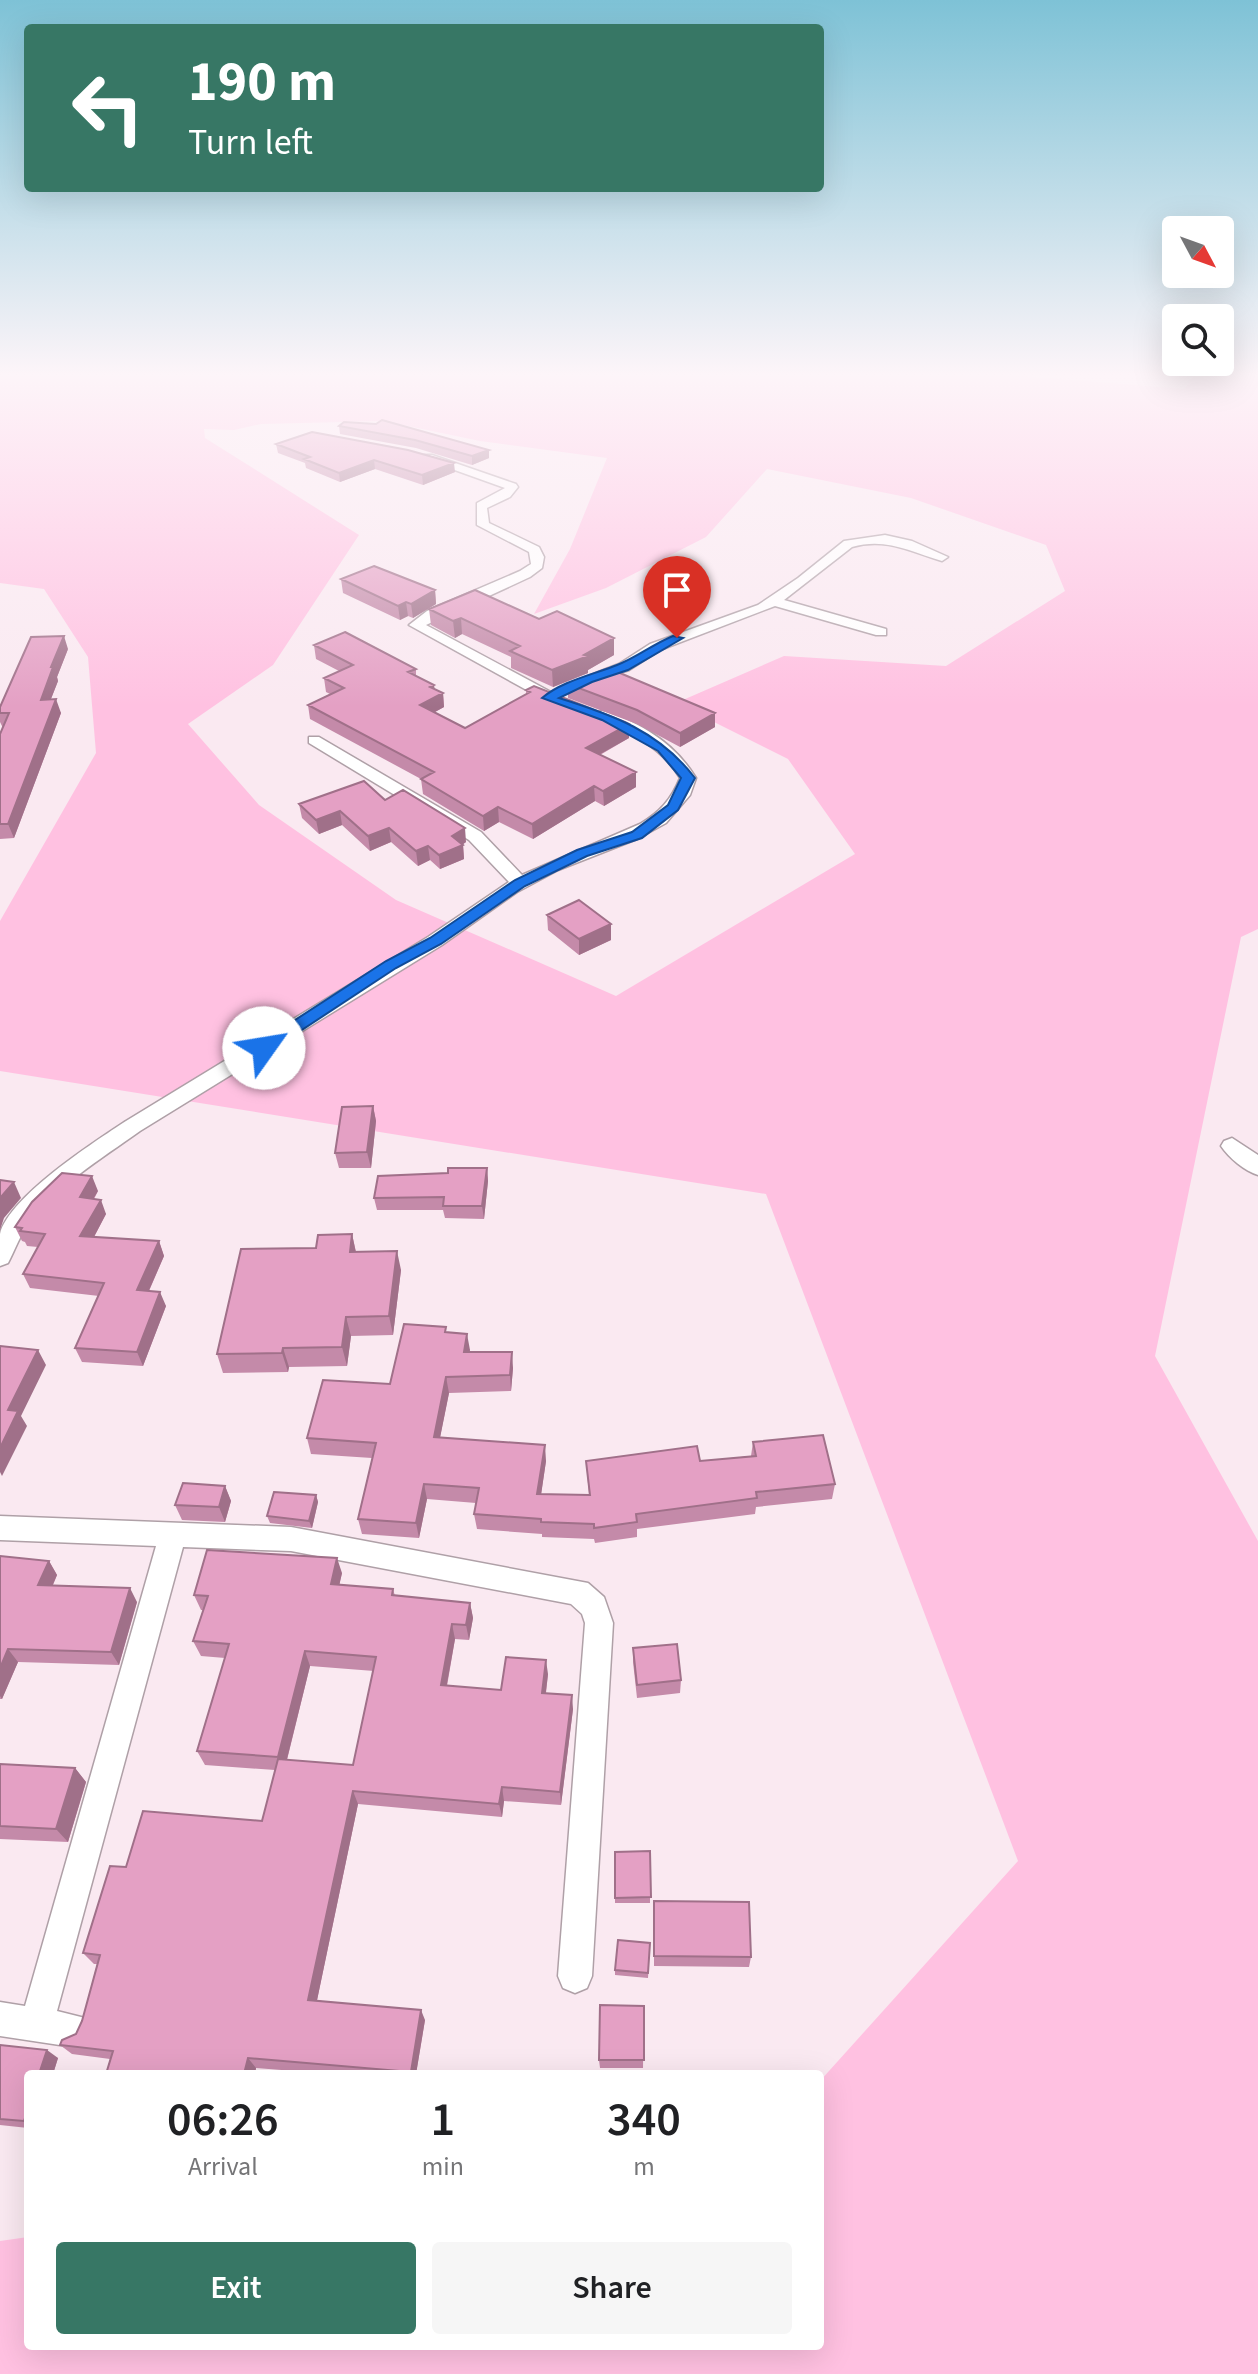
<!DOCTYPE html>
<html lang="en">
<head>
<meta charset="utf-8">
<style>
  :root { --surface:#fff; --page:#f6f6f6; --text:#202124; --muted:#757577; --accent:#377765 }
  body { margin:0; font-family:"Source Sans 3",sans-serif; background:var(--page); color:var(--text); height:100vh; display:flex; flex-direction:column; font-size:30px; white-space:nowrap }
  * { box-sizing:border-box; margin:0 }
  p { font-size:26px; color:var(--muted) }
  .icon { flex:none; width:44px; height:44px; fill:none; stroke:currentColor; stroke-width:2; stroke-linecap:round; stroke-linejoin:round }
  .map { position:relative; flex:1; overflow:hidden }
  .panel { position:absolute; left:24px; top:2070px; width:800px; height:280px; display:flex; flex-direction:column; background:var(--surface); border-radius:8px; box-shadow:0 8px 32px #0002 }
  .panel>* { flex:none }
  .top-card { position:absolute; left:24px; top:24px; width:800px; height:168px; border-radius:8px; box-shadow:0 8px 32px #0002; background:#377765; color:#fff; overflow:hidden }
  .needle { width:52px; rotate:131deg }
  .fabs { position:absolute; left:1162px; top:216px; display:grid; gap:16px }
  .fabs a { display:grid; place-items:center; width:72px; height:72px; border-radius:8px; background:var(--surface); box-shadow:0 8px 32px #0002; font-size:40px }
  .pin { position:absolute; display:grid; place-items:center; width:68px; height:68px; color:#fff; margin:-82px -34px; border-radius:50% 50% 50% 0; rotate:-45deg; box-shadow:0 0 8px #0007 }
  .pin .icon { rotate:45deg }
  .me { position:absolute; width:88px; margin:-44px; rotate:58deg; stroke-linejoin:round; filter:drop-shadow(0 0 6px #0008) }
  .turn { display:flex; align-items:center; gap:28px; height:168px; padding:0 32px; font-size:36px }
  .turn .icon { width:104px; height:104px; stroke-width:2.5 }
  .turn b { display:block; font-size:56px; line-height:68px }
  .eta { display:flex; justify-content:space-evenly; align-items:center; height:136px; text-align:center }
  .eta b { font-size:48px; font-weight:600; line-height:56px }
  .button { display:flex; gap:16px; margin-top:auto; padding:16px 32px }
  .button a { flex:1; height:92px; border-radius:8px; background:var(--accent); color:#fff; font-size:32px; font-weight:600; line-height:92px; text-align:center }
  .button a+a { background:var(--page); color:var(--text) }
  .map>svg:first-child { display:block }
  .green { fill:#ffc1e1; fill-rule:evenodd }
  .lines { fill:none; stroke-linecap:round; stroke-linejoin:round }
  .minor-casing { stroke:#afa0a7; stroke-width:3 }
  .minor { fill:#fff; fill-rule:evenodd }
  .wall { fill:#c48aa9; fill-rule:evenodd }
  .shaded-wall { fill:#a07089 }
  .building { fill:#e4a0c4; stroke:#a07089; stroke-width:2 }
  .route { fill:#1a73e8; stroke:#114b97; stroke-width:2 }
</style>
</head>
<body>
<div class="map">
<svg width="1258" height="2374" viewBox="0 0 1258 2374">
  <rect width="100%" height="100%" fill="#fae9f1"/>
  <!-- green -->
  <path class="green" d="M0 375H1010L1185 389 1194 375H1258V929L1241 937 1155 1356 1258 1541V2374H0V2241L28 2237V2346H820V2081L1018 1861 766 1194 0 1071V921L96 753 88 657 44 589 0 583ZM384 421 480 441 607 458 570 549 534 614 606 588 706 537 767 469 911 498 1046 545 1065 591 946 666 784 656 676 703 788 759 855 854 616 996 396 900 259 805 188 724 273 665 359 535 205 438 204 429 234 430 261 424Z"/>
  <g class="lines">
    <defs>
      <path id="minor" d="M424 455H432L516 484 518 487 510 497 487 508 489 523 539 547 544 557 542 568 530 577 426 625 562 698V704H552L409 625 427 611 520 571 531 564 529 552 477 525V503L505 488 424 459Z
        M885 535 912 541 948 557 942 561C911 552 886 537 852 547L784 600 886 629V635H876L775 606 660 650 629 670 585 684 578 680 619 664 650 644 758 605 798 578 844 541Z
        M602 711C641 722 675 744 696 778L690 795 666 823 637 839 558 870 517 892 442 945 140 1131C101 1159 52 1188 25 1229 18 1240 14 1252 8 1263L0 1266C0 1256 0 1243 0 1234 9 1197 94 1142 126 1121L428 937 509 882 469 840 309 743V737H319L481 832 522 875 640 824C660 812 671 800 680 778 662 747 629 731 597 719V713Z
        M1232 1138 1258 1155V1175C1245 1171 1229 1158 1221 1146L1224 1141Z
        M0 1516 291 1527 588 1583 604 1597 613 1623 592 1976 587 1988 575 1993 563 1988 558 1976 585 1623 582 1614 571 1604 291 1551 183 1547 57 2011 85 2018 90 2030 85 2042 73 2047 0 2036V2002L25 2006 156 1546 0 1540Z"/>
    </defs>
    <!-- minor casing -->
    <use href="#minor" class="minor-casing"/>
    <!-- minor -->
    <use href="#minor" class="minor"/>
  </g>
  <!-- wall -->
  <path class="wall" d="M344 422 489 458 472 465 416 448 340 434 339 426Z
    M276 444 455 472 423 485 375 469 340 482 306 468 305 463 278 453Z
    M341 579 435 590 436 604 413 618 408 616 400 620 343 593Z
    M429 609 539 619 614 638V655L588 670V673L553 687 511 668V657L462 634 455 638 431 625Z
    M314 645 416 669V676L435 689 443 693 444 707 435 712 465 728 526 695V690L629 738 600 755 636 772V787L604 806 595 801 533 839 499 822 484 831 423 794 421 779 310 719 308 705 330 694 326 692 324 678 339 671 316 659Z
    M68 649 57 677 58 681 51 699 61 713 14 838 0 839V734L3 728 0 722V713Z
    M568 684 715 727 680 747 637 724 568 698Z
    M385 800 466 842 463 844 464 859 440 869 430 860 418 866 391 842 370 851 342 825 319 834 302 818 299 804Z
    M547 915 611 924V940L579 955 548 930Z
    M373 1106 376 1121 371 1168H339L335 1153Z
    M487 1168 488 1181 484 1219 445 1218 443 1210H377L374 1198 448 1173Z
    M98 1191 94 1199 106 1214 94 1237 159 1241 164 1256 149 1291 166 1306 143 1366 82 1362 75 1348 99 1296 30 1288 23 1274 38 1247 27 1246 25 1242 22 1241 15 1227Z
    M352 1234 356 1252 401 1270 393 1335 351 1336 347 1366 289 1367 288 1372 223 1373 217 1354 316 1248Z
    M447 1332 470 1350 469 1352 513 1368 511 1391 449 1393 440 1437 546 1461 541 1494 589 1495 586 1461H700L751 1456 753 1442 835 1484 832 1499 756 1507 755 1514 637 1529V1537L595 1543 594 1539 542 1537V1534L477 1529 474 1514 476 1503 427 1499 419 1538 362 1534 358 1519 372 1458 311 1454 307 1438 390 1384Z
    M225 1486 231 1501 225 1522 182 1520 175 1505Z
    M316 1495 318 1502 312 1528 270 1523 267 1516Z
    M0 1556 49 1561 57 1575 53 1585 137 1602 119 1665 18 1662 2 1699H0Z
    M342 1573 339 1585 393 1589 395 1596 470 1603 473 1618 469 1640 455 1639 447 1686 501 1690 548 1674 546 1693 573 1709 561 1805 504 1801 502 1817 358 1804 317 2000 425 2020 416 2074H332L256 2068 255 2074H106L110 2059 72 2054 60 2045 76 2034 82 2021 97 1964H94L83 1953 126 1867 262 1821 275 1770 205 1765 197 1751 225 1658 201 1656 193 1641 203 1610H201L194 1595ZM310 1666 374 1671 353 1765 287 1760Z
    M633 1648 681 1680 680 1693 637 1698 633 1662Z
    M0 1764 75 1768 86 1782 68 1842 0 1839Z
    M650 1851V1903H615V1852Z
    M654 1901 751 1957 749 1967 654 1966Z
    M650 1943 648 1978 615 1975V1970Z
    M644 2006 643 2068H600L599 2060Z
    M0 2045 58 2058 53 2074H28V2128L0 2125Z"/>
  <!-- shaded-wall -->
  <path class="shaded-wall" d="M489 450V458L472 465V456Z
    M374 460 375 469 340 482 339 473Z
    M454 463 455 472 423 485 422 475Z
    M435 590 436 604 413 618 411 604Z
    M406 602 408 616 400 620 398 606Z
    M461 618 462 634 455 638 453 621Z
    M64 636 68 649 57 677 58 681 45 714 41 700 51 667Z
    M614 638V655L588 670V673L553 687 552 670 584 655Z
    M434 685 436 697 443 693 444 707 422 719 420 705 430 687Z
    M56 699 61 713 14 838 8 824Z
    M715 713V727L680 747V733Z
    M629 724V738L586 762V748Z
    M636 772V787L604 806 603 791Z
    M594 786 595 801 533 839 532 824Z
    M498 807 499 822 484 831 483 816Z
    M340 811 342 825 319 834 316 820Z
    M389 828 391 842 370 851 368 836Z
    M465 828 466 842 462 845H463L464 859 440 869 439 855 452 836Z
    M428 846 430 860 418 866 416 851Z
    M611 924V940L579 955V939Z
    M373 1106 376 1121 371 1168 367 1152Z
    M487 1168 488 1181 484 1219 482 1206Z
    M92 1176 98 1191 86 1211 80 1197Z
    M14 1182 21 1198 4 1218 0 1230V1198Z
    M101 1200 106 1214 87 1250 80 1236Z
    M352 1234 356 1253 350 1252Z
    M159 1241 164 1256 143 1304 137 1290Z
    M397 1251 401 1270 393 1335 389 1316Z
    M160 1292 166 1306 143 1366 137 1352Z
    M346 1317 351 1336 347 1366 342 1347Z
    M467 1334 470 1350 466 1368 464 1352Z
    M283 1348 289 1367 288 1372 282 1353Z
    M38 1350 46 1365 21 1416 27 1426 2 1476 0 1472V1448L8 1410Z
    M512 1352 513 1368 511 1391 510 1375Z
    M446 1377 449 1393 437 1453 434 1437Z
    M545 1445 546 1461 539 1509 537 1494Z
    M424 1484 427 1499 419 1538 416 1523Z
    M225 1486 231 1501 225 1522 219 1507Z
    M316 1495 318 1502 312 1528 309 1521Z
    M337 1558 342 1573 336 1600 331 1584Z
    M49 1561 57 1575 47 1598 38 1585Z
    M130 1588 137 1602 119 1665 111 1652Z
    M470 1603 473 1618 469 1640 466 1625Z
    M452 1624 455 1639 444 1700 441 1685Z
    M8 1649 18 1662 2 1699 0 1696V1668Z
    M305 1651 310 1666 284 1771 278 1757Z
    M546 1660 548 1674 544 1707 542 1693Z
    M572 1695 573 1709 561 1805 560 1792Z
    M75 1768 86 1782 68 1842 56 1829Z
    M502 1787 504 1801 502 1817 499 1804Z
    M353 1791 358 1804 315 2010 308 2000Z
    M421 2010 425 2020 416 2074H412L411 2072Z
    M47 2050 58 2058 53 2074H39Z
    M248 2058 256 2068 255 2074H244Z"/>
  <!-- building -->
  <path class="building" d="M382 420 489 450 472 456 415 440 339 426 344 422 376 424Z
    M312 432 408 450 454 463 422 475 374 460 339 473 304 459 310 457 276 444Z
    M374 566 435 590 411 604 406 602 398 606 341 579Z
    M475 590 539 619 557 611 614 638 584 655 588 656 552 670 510 651 520 646 461 618 453 621 429 609Z
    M345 632 416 669 408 672 434 685 430 687 443 693 420 705 465 728 530 692 526 690 534 686 625 722 629 724 586 748 636 772 603 791 594 786 532 824 498 807 483 816 421 779 434 772 308 705 344 688 324 678 353 665 314 645Z
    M64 636 51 667H53L41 700 56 699 8 824H0V734L9 713H0V707L31 637Z
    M608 668 715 713 680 733 637 710 568 684Z
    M364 781 385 800 403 790 465 828 452 836 463 845 439 855 428 846 416 851 389 828 368 836 340 811 316 820 299 804Z
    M579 900 611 924 579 939 547 915Z
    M373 1106 367 1152 335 1153 342 1107Z
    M448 1168H487L482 1206H443L444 1197 374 1198 378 1176 448 1173Z
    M62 1173 92 1176 80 1197 101 1200 80 1236 159 1241 137 1290 160 1292 137 1352 75 1348 104 1283 23 1274 45 1234 20 1231 22 1228 15 1227 32 1202Z
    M0 1180 14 1182 0 1198Z
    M352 1234 350 1252 397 1251 389 1316 346 1317 342 1347 283 1348 282 1353 217 1354 241 1249 316 1248 318 1235Z
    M404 1324 446 1327 445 1332 467 1334 464 1352H512L510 1375 446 1377 434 1437 545 1445 537 1494 590 1495 586 1461 697 1446 700 1461 756 1456 753 1442 823 1435 835 1484 756 1492 757 1498 636 1514 637 1522 594 1528V1524L541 1522V1519L474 1514 479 1488 424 1484 416 1523 358 1519 376 1443 307 1438 323 1380 390 1384Z
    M0 1346 38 1350 8 1410 18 1411 0 1448Z
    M183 1483 225 1486 219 1507 175 1505Z
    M274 1492 316 1495 309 1521 267 1516Z
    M207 1550 337 1558 331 1584 393 1589 392 1595 470 1603 466 1625 452 1624 441 1685 501 1690 506 1657 546 1660 542 1693 572 1695 560 1792 502 1787 499 1804 353 1791 308 2000 421 2010 411 2072 248 2058 244 2074H106L113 2051 60 2045 62 2040 76 2034 82 2021 100 1955 83 1953 110 1866 126 1867 143 1811 262 1821 278 1759 353 1765 376 1657 305 1651 278 1757 197 1751 229 1644 193 1641 208 1596 194 1595Z
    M0 1556 49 1561 38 1585 130 1588 111 1652 8 1649 0 1668Z
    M677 1644 681 1680 637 1685 633 1648Z
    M0 1764 75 1768 56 1829 0 1826Z
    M650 1851 651 1897 615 1898V1852Z
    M654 1901 749 1902 751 1957 654 1956Z
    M618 1940 650 1943 648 1973 615 1970Z
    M600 2005 644 2006V2060H599Z
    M0 2045 47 2050 39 2074H28V2109L24 2121 0 2119Z"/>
  <!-- sky -->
  <linearGradient id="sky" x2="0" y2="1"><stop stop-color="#7ec2d6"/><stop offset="0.53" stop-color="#fdf5f9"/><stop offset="1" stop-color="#fdf5f9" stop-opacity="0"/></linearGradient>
  <rect width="1258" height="707" fill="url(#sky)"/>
  <!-- route -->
  <path class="route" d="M673 636 683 638 628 670 592 682 559 698C613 715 659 731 695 778L678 810 642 838 587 856 525 886 441 944 396 968 270 1051H258L256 1048 258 1044 386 961 430 938 515 880 577 850 632 832 668 805 681 778 658 751 602 720 542 698C562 681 592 675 617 665 636 658 653 644 673 636Z"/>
</svg>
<div class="fabs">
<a><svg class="needle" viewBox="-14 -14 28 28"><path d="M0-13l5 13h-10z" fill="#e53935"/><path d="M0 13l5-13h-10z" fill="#757577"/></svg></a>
<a><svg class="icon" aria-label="search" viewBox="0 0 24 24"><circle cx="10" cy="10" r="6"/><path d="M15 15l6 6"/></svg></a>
</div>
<div class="pin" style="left:677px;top:638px;background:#d93025"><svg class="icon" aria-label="arrive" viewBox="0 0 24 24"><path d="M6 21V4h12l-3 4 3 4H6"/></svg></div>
<svg class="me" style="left:264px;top:1048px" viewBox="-20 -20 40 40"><circle r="19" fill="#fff"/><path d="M0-13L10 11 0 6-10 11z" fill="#1a73e8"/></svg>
<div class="top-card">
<div class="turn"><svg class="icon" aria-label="left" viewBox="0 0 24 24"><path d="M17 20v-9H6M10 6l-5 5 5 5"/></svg><div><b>190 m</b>Turn left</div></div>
</div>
<section class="panel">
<div class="eta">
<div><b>06:26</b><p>Arrival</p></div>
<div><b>1</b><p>min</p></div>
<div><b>340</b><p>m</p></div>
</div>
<div class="button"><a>Exit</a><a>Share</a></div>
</section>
</div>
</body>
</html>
